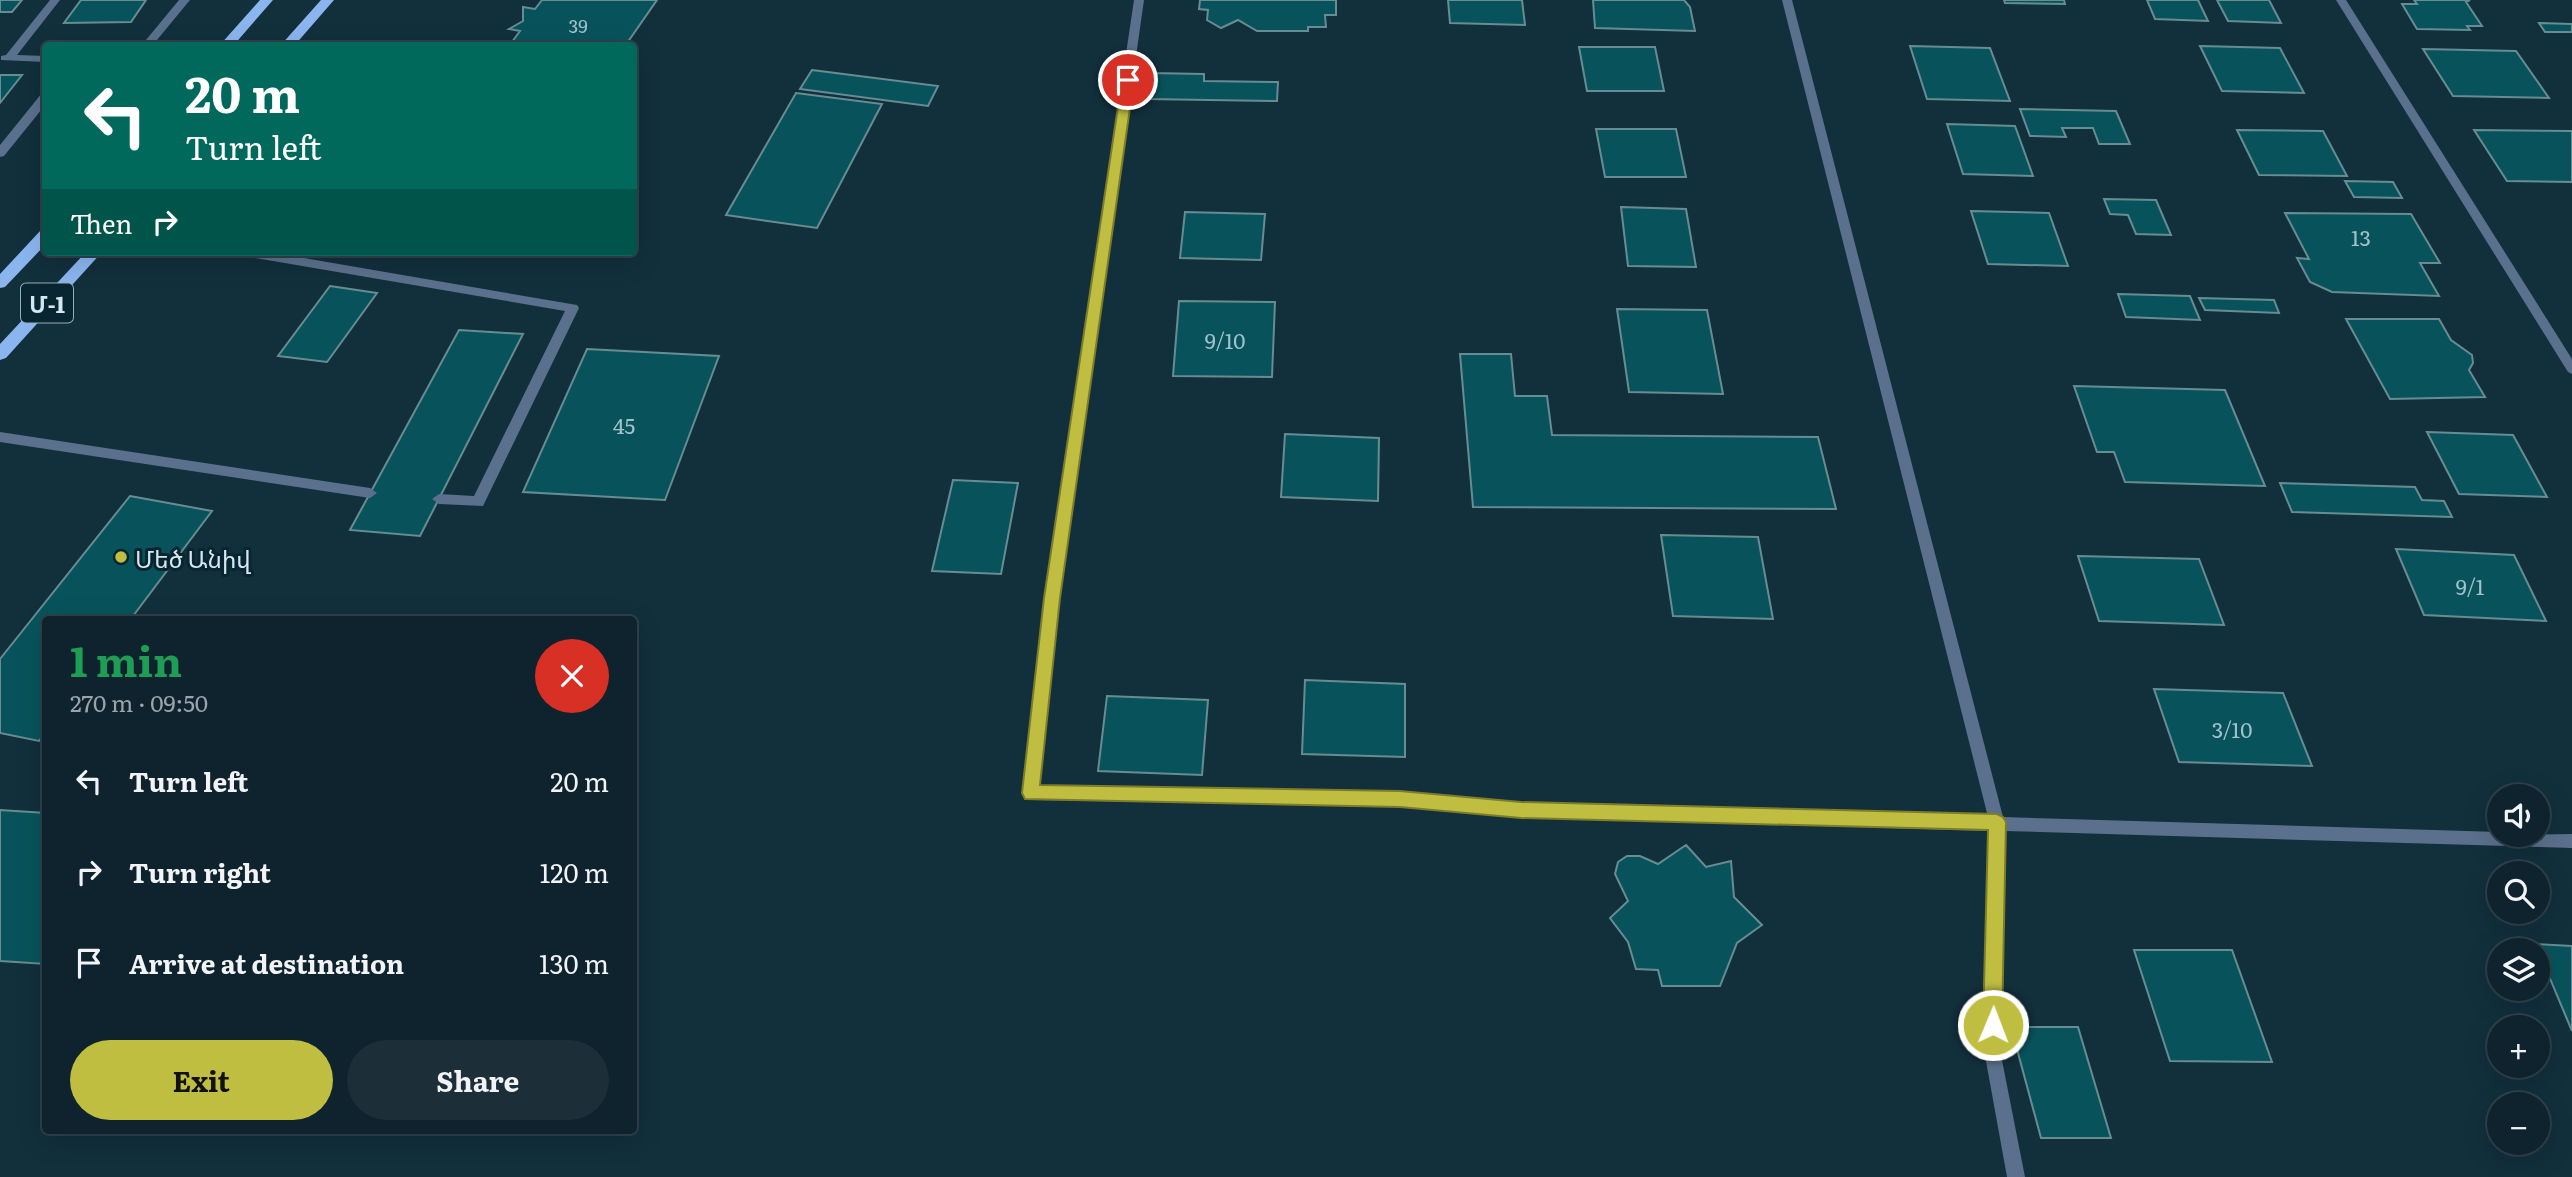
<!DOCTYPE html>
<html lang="en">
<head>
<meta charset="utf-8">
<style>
  :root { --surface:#0e232d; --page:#1c2f39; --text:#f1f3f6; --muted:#9ba4aa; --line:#2e4049; --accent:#bfbe41 }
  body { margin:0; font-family:Literata,"Noto Sans Armenian",serif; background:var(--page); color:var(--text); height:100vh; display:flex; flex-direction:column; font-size:26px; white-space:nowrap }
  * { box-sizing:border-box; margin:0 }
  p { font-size:23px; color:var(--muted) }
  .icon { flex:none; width:38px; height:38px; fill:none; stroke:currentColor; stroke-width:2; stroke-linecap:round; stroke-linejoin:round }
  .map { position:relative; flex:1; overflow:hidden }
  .side { position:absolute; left:42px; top:616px; width:595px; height:518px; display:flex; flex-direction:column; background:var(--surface); border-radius:7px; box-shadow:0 7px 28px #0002,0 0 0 2px var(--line) }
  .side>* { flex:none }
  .hud { position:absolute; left:42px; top:42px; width:595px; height:214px; border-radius:7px; box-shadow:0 7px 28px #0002,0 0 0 2px var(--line); background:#00695c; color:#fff; overflow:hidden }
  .fabs { position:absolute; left:2487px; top:784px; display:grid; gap:14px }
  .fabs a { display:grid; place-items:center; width:63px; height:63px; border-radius:50%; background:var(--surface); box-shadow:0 7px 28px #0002,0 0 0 2px var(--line); font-size:35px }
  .pin { position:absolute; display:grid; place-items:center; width:60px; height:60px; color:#fff; margin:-30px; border:4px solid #fff; border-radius:50%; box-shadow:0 2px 7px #0007 }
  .me { position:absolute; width:77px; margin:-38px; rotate:1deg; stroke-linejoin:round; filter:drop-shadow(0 0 5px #0008) }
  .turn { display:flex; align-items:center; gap:24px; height:147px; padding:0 28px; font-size:32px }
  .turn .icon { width:91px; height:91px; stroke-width:2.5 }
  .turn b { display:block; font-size:49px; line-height:60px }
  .then { display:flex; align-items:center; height:66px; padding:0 28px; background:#0003; gap:14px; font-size:26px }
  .round { display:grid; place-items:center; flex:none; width:74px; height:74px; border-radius:37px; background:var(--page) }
  .head { display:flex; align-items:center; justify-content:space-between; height:119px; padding:0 28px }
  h1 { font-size:42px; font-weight:700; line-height:52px; color:#1e9e55 }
  .primary-button { display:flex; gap:14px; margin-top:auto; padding:14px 28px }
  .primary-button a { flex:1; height:80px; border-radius:42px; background:var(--accent); color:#111; font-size:28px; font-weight:700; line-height:80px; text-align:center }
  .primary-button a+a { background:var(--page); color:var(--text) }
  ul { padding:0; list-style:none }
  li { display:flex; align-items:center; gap:21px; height:91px; padding:0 28px }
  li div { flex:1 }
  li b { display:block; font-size:26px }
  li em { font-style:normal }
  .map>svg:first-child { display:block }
  .building { fill:#08535b; stroke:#678c91; stroke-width:2 }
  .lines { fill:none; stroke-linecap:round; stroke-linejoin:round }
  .service { fill:#5b708c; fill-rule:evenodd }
  .minor { fill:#5b708c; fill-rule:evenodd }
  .primary { fill:#8ab5ee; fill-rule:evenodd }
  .route { fill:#bfbe41; stroke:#7c7c2a; stroke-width:2 }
  .poi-dot { fill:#bfbe41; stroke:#082532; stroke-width:2.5 }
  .labels { text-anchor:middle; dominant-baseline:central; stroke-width:6; stroke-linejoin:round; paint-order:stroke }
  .far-number-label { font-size:18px; fill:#a2c2ca }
  .number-label { font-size:21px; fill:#a2c2ca }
  .shield { fill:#082532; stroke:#98adb6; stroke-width:2 }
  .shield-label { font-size:23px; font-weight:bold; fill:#d6e7ef }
  .poi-label { font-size:24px; fill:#d6e7ef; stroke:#082532; text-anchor:start }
</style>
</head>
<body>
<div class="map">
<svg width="2572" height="1177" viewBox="0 0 2572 1177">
  <rect width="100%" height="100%" fill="#122f3c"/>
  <!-- building -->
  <path class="building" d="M0 0H22L12 12H0Z
    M81 0H146L131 22 64 23Z
    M542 0H657L625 46H509L520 31 509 29 523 21V7L535 9Z
    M1200 0H1336V15H1325L1326 27H1308V31H1257L1238 20 1221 28 1207 20 1208 10 1199 9Z
    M1448 0H1522L1525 25 1450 23Z
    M1593 0H1684L1690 7 1695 31 1595 28Z
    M2004 0H2064L2065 4 2005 3Z
    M2147 0H2198L2208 21 2155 19Z
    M2217 0H2269L2281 23 2228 21Z
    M2414 0H2470L2466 2 2482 26H2467L2470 30 2417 29 2402 4H2417Z
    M2539 23 2572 24V32H2545Z
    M1910 46 1990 48 2010 101 1927 99Z
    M2200 46 2280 48 2304 93 2222 91Z
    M1579 47H1655L1664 91H1587Z
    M2423 49 2516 51 2549 98 2453 96Z
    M812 70 938 86 928 106 800 89Z
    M1150 73 1204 74V81L1278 82 1277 101 1147 99Z
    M0 75H22L0 103Z
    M796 93 882 104 817 228 726 215Z
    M2020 109 2116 111 2130 144H2099L2093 128H2062L2066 137 2030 136Z
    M1947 124 2015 126 2033 176 1963 174Z
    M1596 129H1676L1686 177H1605Z
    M2237 130 2323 131 2347 176 2259 175Z
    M2474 130 2572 131V182L2507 181Z
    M2345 181 2393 182 2402 198 2354 197Z
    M2104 199 2156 200 2171 235 2136 234 2128 215 2110 214Z
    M1621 207 1686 209 1696 267 1628 266Z
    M1971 211 2049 213 2068 266 1988 264Z
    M1185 212 1265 214 1261 260 1180 258Z
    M2285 213 2411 214 2440 263H2420L2439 296 2332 292 2310 282 2297 258 2309 259Z
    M330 286 377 293 327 362 278 356Z
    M2118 294 2190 296 2200 320 2126 317Z
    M2199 298 2274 300 2279 313 2205 310Z
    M1179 301 1275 302 1272 377 1173 376Z
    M1617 309 1707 310 1723 394 1629 392Z
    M2346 319H2439L2451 340 2472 355 2473 363 2469 370 2485 397 2390 399Z
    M459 330 523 334 420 536 350 530Z
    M587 349 719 356 665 500 523 492Z
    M1460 354H1511L1515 396H1547L1552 435 1818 437 1836 509 1473 507Z
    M2074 386 2225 390 2265 486 2125 482 2114 452H2097Z
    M2427 432 2513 435 2547 497 2459 494Z
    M1285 434 1379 438 1378 501 1281 497Z
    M953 480 1018 483 1001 574 932 571Z
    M2280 483 2415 487 2422 500 2444 501 2452 517 2292 512Z
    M130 496 212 511 130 620H46V732L39 741 0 733V659Z
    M1661 535 1758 537 1773 619 1673 616Z
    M2396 549 2514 555 2546 621 2424 615Z
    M2078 556 2199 559 2224 625 2099 621Z
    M1305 680 1405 684V757L1302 754Z
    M2154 689 2283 693 2312 766 2179 762Z
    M1107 696 1208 700 1202 775 1098 771Z
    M0 810 46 813V964L0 961Z
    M1686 845 1706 867 1731 861 1734 897 1762 925 1737 943 1720 986H1662L1658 970 1636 969 1628 942 1610 918 1628 901 1615 874 1618 862 1627 856H1640L1658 864Z
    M2533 944 2572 946V1031L2538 950Z
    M2134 950H2232L2272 1062 2170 1061Z
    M2011 1027H2078L2111 1138H2041Z"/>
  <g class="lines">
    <!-- service -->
    <path class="service" d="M50 0H60L17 55 46 56V62L1 60V56L6 55Z
      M179 0H190L152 46H141Z
      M42 93H46V104L4 156 0 157V145Z
      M238 252H269L577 305 579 308 483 506 439 504 432 499 439 494 474 496 565 311 244 256Z
      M0 432 370 488 377 493 370 498 0 442Z"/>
    <!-- minor -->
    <path class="minor" d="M1134 0H1144L1059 598 1039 786 1400 792 1521 803 1988 817 1782 0H1792L2003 817 2499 832V835L2572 834V848L2005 831 2000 1050 2025 1177H2007L1984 1050 1989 831 1521 817 1400 806 1031 800 1026 798 1023 793 1045 598Z
      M2336 0H2346L2572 359V374L2568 372Z"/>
    <!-- primary -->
    <path class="primary" d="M260 0H273L233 46H219Z
      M321 0H334L294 46H280Z
      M46 229V244L5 287 0 288V274L41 230Z
      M86 252H102L6 358 0 360V344Z"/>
  </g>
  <!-- route -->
  <path class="route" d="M1128 76 1134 80 1060 598 1040 785 1400 791 1521 802 1997 814 2003 817 2006 822 2002 1025 1999 1032 1993 1035 1986 1032 1983 1025 1988 830 1521 818 1400 807 1025 799 1022 793 1044 598 1122 80Z"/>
  <!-- markers -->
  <circle class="poi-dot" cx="121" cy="557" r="7"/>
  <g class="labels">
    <!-- far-number labels -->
    <g class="far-number-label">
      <text x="578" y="25">39</text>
    </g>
    <!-- number labels -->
    <g class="number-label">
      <text x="2361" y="236">13</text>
      <text x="1225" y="339">9/10</text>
      <text x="624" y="424">45</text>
      <text x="2470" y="585">9/1</text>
      <text x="2232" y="728">3/10</text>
    </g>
    <!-- shield labels -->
    <rect class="shield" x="21" y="283.5" width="52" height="39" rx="5"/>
    <g class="shield-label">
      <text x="47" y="303">Մ-1</text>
    </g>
    <!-- poi labels -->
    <g class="poi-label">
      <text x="135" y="557">Մեծ Անիվ</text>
    </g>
  </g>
</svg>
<div class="fabs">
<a><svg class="icon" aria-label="sound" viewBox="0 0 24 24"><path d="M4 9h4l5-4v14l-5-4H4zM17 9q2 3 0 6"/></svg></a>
<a><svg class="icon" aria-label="search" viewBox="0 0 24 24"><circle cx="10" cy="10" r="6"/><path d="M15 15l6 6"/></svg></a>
<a><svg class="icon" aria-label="layers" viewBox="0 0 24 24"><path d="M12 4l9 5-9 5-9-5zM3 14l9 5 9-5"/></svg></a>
<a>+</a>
<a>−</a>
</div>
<div class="pin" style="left:1128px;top:80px;background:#d93025"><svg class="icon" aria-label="arrive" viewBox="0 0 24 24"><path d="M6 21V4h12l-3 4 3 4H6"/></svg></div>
<svg class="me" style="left:1993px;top:1025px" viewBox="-20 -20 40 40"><circle r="17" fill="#bfbe41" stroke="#fff" stroke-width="3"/><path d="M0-11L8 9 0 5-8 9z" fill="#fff"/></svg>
<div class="hud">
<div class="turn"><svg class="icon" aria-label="left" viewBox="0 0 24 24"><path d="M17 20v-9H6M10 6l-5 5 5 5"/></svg><div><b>20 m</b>Turn left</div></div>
<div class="then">Then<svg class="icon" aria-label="right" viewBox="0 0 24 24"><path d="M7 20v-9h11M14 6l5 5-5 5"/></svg></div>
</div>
<section class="side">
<div class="head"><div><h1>1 min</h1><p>270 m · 09:50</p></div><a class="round" style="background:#d93025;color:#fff"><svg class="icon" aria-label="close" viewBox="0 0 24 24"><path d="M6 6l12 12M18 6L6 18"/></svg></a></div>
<ul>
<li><svg class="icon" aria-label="left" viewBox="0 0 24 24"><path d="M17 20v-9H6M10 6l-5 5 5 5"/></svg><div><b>Turn left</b></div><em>20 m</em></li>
<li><svg class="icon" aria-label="right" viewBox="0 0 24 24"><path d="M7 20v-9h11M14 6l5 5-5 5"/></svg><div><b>Turn right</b></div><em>120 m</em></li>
<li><svg class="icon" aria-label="arrive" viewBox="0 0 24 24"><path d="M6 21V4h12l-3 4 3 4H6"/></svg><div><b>Arrive at destination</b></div><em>130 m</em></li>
</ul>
<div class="primary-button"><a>Exit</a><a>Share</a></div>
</section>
</div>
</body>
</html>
